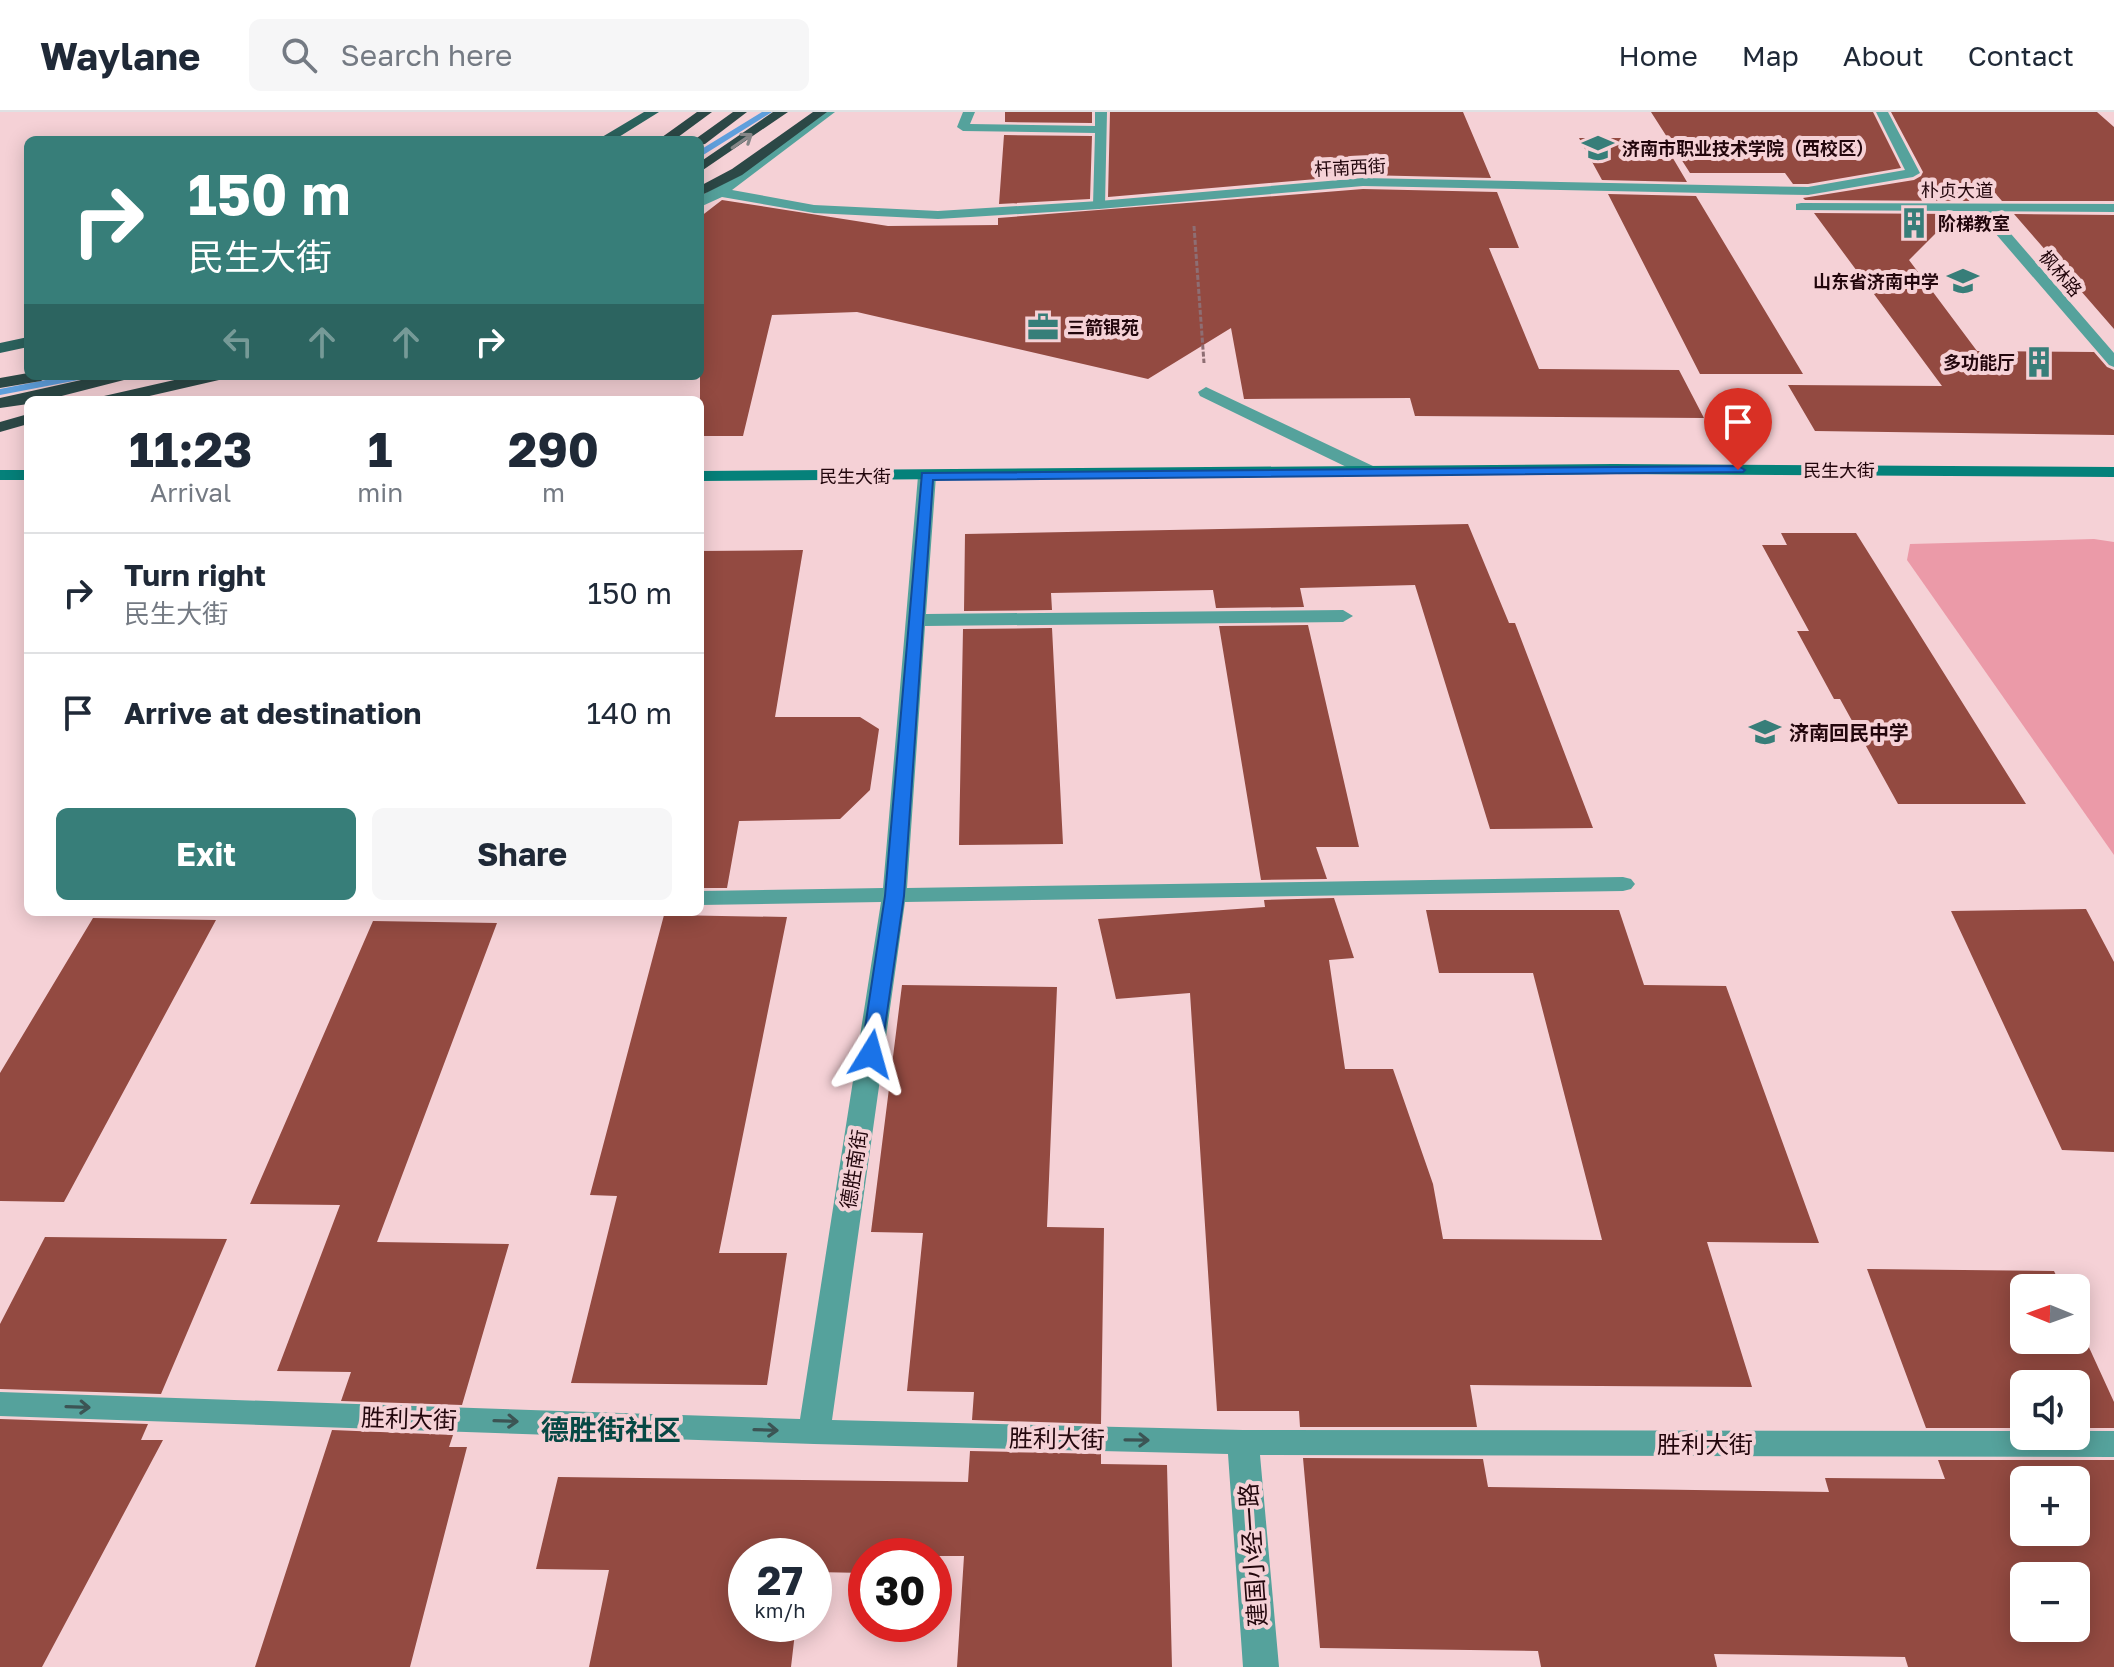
<!DOCTYPE html>
<html lang="en">
<head>
<meta charset="utf-8">
<style>
  :root { --surface:#fff; --page:#f6f6f7; --text:#1f2937; --muted:#747a83; --line:#e0e1e3; --accent:#377e79 }
  body { margin:0; font-family:"Golos Text","Noto Sans SC",sans-serif; background:var(--page); color:var(--text); height:100vh; display:flex; flex-direction:column; font-size:30px; white-space:nowrap }
  * { box-sizing:border-box; margin:0 }
  p { font-size:26px; color:var(--muted) }
  .icon { flex:none; width:44px; height:44px; fill:none; stroke:currentColor; stroke-width:2; stroke-linecap:round; stroke-linejoin:round }
  .map { position:relative; flex:1; overflow:hidden }
  .drawer { position:absolute; left:24px; top:284px; width:680px; height:520px; display:flex; flex-direction:column; background:var(--surface); border-radius:12px; box-shadow:0 4px 20px #0003 }
  .drawer>* { flex:none }
  .banner { position:absolute; left:24px; top:24px; width:680px; height:244px; border-radius:12px; box-shadow:0 4px 20px #0003; background:#377e79; color:#fff; overflow:hidden }
  .needle { width:52px; rotate:271deg }
  .fabs { position:absolute; left:2010px; top:1162px; display:grid; gap:16px }
  .fabs a { display:grid; place-items:center; width:80px; height:80px; border-radius:12px; background:var(--surface); box-shadow:0 4px 20px #0003; font-size:40px }
  .speed { position:absolute; left:728px; top:1426px; display:flex; gap:16px; font-size:40px; font-weight:700; text-align:center }
  .speed>* { display:grid; place-content:center; width:104px; height:104px; border-radius:50%; background:var(--surface); box-shadow:0 4px 20px #0003; line-height:1 }
  .speed small { font-size:20px; font-weight:400 }
  .speed .limit { border:12px solid #d22; background:#fff; color:#111 }
  .pin { position:absolute; display:grid; place-items:center; width:68px; height:68px; color:#fff; margin:-82px -34px; border-radius:50% 50% 50% 0; rotate:-45deg; box-shadow:0 0 8px #0007 }
  .pin .icon { rotate:45deg }
  .me { position:absolute; width:88px; margin:-44px; rotate:8deg; stroke-linejoin:round; filter:drop-shadow(0 0 6px #0008) }
  .turn { display:flex; align-items:center; gap:28px; height:168px; padding:0 32px; font-size:36px }
  .turn .icon { width:104px; height:104px; stroke-width:2.5 }
  .turn b { display:block; font-size:56px; line-height:68px }
  .lanes { display:flex; align-items:center; height:76px; padding:0 32px; background:#0003; justify-content:center; gap:40px; direction:ltr }
  .lanes .off { opacity:.35 }
  .eta { display:flex; justify-content:space-evenly; align-items:center; height:136px; text-align:center }
  .eta b { font-size:48px; font-weight:700; line-height:56px }
  .action { display:flex; gap:16px; margin-top:auto; padding:16px 32px }
  .action a { flex:1; height:92px; border-radius:12px; background:var(--accent); color:#fff; font-size:32px; font-weight:700; line-height:92px; text-align:center }
  .action a+a { background:var(--page); color:var(--text) }
  ul { padding:0; list-style:none }
  li { display:flex; align-items:center; gap:24px; height:120px; padding:0 32px; border-top:2px solid var(--line) }
  li div { flex:1 }
  li b { display:block; font-size:30px }
  li em { font-style:normal }
  header { display:flex; align-items:center; gap:48px; box-sizing:border-box; height:112px; padding:0 40px; background:var(--surface); border-bottom:2px solid var(--line) }
  header strong { font-size:38px }
  nav { display:flex; gap:44px; margin-inline-start:auto; font-size:28px }
  .search { width:560px; height:72px; background:var(--page); display:flex; align-items:center; gap:20px; box-sizing:border-box; padding:0 28px; border-radius:12px; color:var(--muted); font-size:30px }
  .map>svg:first-child { display:block }
  .green { fill:#eb9aa8 }
  .lines { fill:none; stroke-linecap:round; stroke-linejoin:round }
  .stream { fill:#5f9fdc; fill-rule:evenodd }
  .building { fill:#934a41; fill-rule:evenodd }
  .path { stroke:#8e6e73; stroke-width:3; stroke-dasharray:5 2; stroke-linecap:butt }
  .lane { fill:#55a29c; fill-rule:evenodd }
  .street { fill:#55a29c; fill-rule:evenodd }
  .secondary { fill:#05817a; fill-rule:evenodd }
  .primary { fill:#2b625d; fill-rule:evenodd }
  .highway { fill:#2c4846; fill-rule:evenodd }
  .oneway { stroke:#868687 }
  .oneway2 { stroke:#3c5454 }
  .route { fill:#1a73e8; stroke:#114b97; stroke-width:2 }
  .labels { text-anchor:middle; dominant-baseline:central; stroke-width:8; stroke-linejoin:round; paint-order:stroke }
  .far-poi-label { font-size:18px; font-weight:bold; fill:#22060c; stroke:#f5d1d6; text-anchor:start }
  .far-street-label { font-size:18px; fill:#22060c; stroke:#f5d1d6 }
  .poi-label { font-size:20px; font-weight:bold; fill:#22060c; stroke:#f5d1d6; text-anchor:start }
  .street-label { font-size:20px; fill:#22060c; stroke:#f5d1d6 }
  .near-street-label { font-size:24px; fill:#22060c; stroke:#f5d1d6 }
  .near-quarter-label { font-size:28px; font-weight:bold; fill:#074844; stroke:#f5d1d6 }
</style>
</head>
<body>
<header>
<strong>Waylane</strong>
<div class="search"><svg class="icon" aria-label="search" viewBox="0 0 24 24"><circle cx="10" cy="10" r="6"/><path d="M15 15l6 6"/></svg>Search here</div>
<nav><a>Home</a><a>Map</a><a>About</a><a>Contact</a></nav>
</header>
<div class="map">
<svg width="2114" height="1555" viewBox="0 0 2114 1555">
  <rect width="100%" height="100%" fill="#f5d1d6"/>
  <!-- green -->
  <path class="green" d="M2094 427 2114 430V743L1907 448 1910 432Z"/>
  <g class="lines">
    <!-- stream -->
    <path class="stream" d="M762 0H772L700 45V38Z
      M66 264H90L84 267 0 283V277Z"/>
  </g>
  <!-- building -->
  <path class="building" d="M1005 0H1092V11L1005 10Z
    M1110 0H1463L1491 66 1363 63 1108 85Z
    M1651 0H1873L1901 56 1808 72H1793L1785 61H1690Z
    M1891 0H2097L2114 15V89H2002L1986 71 1969 89 1805 88 1803 86 1914 68 1921 64 1923 60Z
    M1004 23 1092 24 1090 87 999 92Z
    M1579 26H1661L1687 70 1602 68Z
    M1363 77 1497 80 1519 136H1489L1539 257 1679 258 1704 306 1415 304 1410 286 1244 287 1231 216 1148 267 857 200 772 203 743 324H700V105L722 88 888 114 998 113V106Z
    M1608 82 1696 84 1803 262H1700Z
    M1814 101 1955 102 1909 148 1977 239 2094 240 2107 255 2114 258V323L1815 319 1788 273 1942 274Z
    M2014 102 2114 103V217Z
    M1468 412 1509 511H1515L1593 716 1490 717 1415 473 1300 476 1304 495 1216 496 1213 478 1051 481 1052 498 964 499 965 422Z
    M1781 421H1856L2026 692H1898L1840 587H1834L1797 519H1809L1762 433H1787Z
    M803 438 775 605H860L879 617 870 678 840 707 739 709 727 776H700V439Z
    M1308 513 1359 735H1316L1327 767 1261 768 1219 514Z
    M1052 516 1063 732 959 733 963 517Z
    M1334 786 1354 846 1329 848 1345 957H1393L1433 1072 1443 1127 1602 1128 1533 861H1439L1426 798H1619L1644 873 1726 874 1819 1131 1707 1130 1752 1275 1470 1273 1477 1315H1300L1299 1299H1217L1190 881 1116 887 1098 807 1265 795 1264 788Z
    M2086 797 2114 850V1040L2062 1038 1951 799Z
    M664 803 787 805 719 1141H787L767 1273 571 1271 617 1084 590 1083Z
    M93 806 216 808 64 1090 0 1089V961Z
    M373 809 497 811 377 1130 509 1132 462 1293 341 1289 351 1260 277 1259 340 1093 250 1092Z
    M902 873 1057 875 1047 1115 1104 1116 1101 1312 972 1308 974 1280 907 1279 923 1121 871 1120Z
    M45 1125 227 1127 161 1282 0 1277V1212Z
    M1867 1157 2054 1159 2062 1176H2024V1228H2076V1207L2114 1290V1316H2076V1272H2024V1316H1926Z
    M0 1307 148 1312 141 1328H163L42 1555H0Z
    M332 1318 453 1323 449 1335H467L410 1555H255Z
    M970 1339 1101 1342V1352L1167 1353 1172 1555H957L964 1444H866V1461L814 1460V1444H746V1512H796L791 1555H589L609 1458 536 1457 558 1365 968 1370Z
    M1303 1346 1483 1347 1488 1375 1829 1380 1825 1366 1945 1367 1938 1348H2114V1555H1908L1905 1545 1714 1542 1717 1555H1541L1538 1539 1320 1536ZM2024 1368H2076V1420H2024ZM2024 1464H2076V1516H2024Z"/>
  <g class="lines">
    <!-- path -->
    <path class="path" d="M1194 114 1204 251"/>
    <!-- lane -->
    <path class="lane" d="M963 0H975L970 12 1095 14V0H1107L1105 93 1099 97 1093 93 1095 21 963 19 957 15Z
      M1976 93H1986L2114 241V255L2109 253 1976 99Z"/>
    <!-- street -->
    <path class="street" d="M821 0H835L732 78 814 93 938 99 1099 89 1363 66 1808 75 1905 58 1876 0H1888L1920 61 1913 65 1808 83 1363 74 1099 97 938 107 814 101 722 85 700 95V85Z
      M1801 91 2114 92V100L1796 98V92Z
      M1206 275 1373 354 1376 358 1373 362H1361L1200 284 1198 280Z
      M927 359 936 364 926 502 1343 498 1353 504 1343 510 925 514 907 776 1623 765 1631 767 1635 772 1631 777 1623 779 905 790 832 1308 1243 1318 2024 1319V1324H2076V1319H2114V1345L1260 1343 1279 1555H1243L1228 1342 814 1332 0 1304V1280L800 1307 881 790 700 793V779L883 776 918 364Z"/>
    <!-- secondary -->
    <path class="secondary" d="M1613 352 2114 355V365L1613 362 700 369V359Z
      M0 358H28V368H0Z"/>
    <!-- primary -->
    <path class="primary" d="M644 0H659L614 28H597Z
      M28 225V235L0 241V231Z"/>
    <!-- highway -->
    <path class="highway" d="M697 0H712L674 28H658Z
      M733 0H747L705 32 700 33V28H694Z
      M773 0H788L700 60V50Z
      M813 0H827L742 63 700 84V74L732 57Z
      M28 261V264H49L41 269 0 276V266Z
      M99 264H126L124 268 46 288H28V292L0 296V286Z
      M192 264H221L219 268 132 288H102L104 284Z
      M28 302V312L0 320V310Z"/>
  </g>
  <!-- one-way arrows -->
  <defs><path id="oneway-shaft" d="M-6 0H5M1.5-3L5.5 0L1.5 3" fill="none" stroke-width="1.6" stroke-linecap="round" stroke-linejoin="round" transform="scale(2)"/></defs>
  <use class="oneway" href="#oneway-shaft" transform="translate(742 29) rotate(-35)"/>
  <g class="oneway2">
    <use href="#oneway-shaft" transform="translate(78 1295) rotate(2)"/>
    <use href="#oneway-shaft" transform="translate(506 1309) rotate(2)"/>
    <use href="#oneway-shaft" transform="translate(766 1318) rotate(2)"/>
    <use href="#oneway-shaft" transform="translate(1137 1328) rotate(1)"/>
  </g>
  <!-- route -->
  <path class="route" d="M1738 354 1745 358 1743 360 933 368 904 784 881 942 878 947H864L861 942 885 784 922 361Z"/>
  <!-- icons -->
  <defs>
    <symbol id="school-bare" viewBox="-9 -9 18 18"><path d="M0-5L7-2L0 1L-7-2ZM-4 1L0 2.5L4 1V4Q0 6-4 4Z" fill="#377e79" stroke="#f5d1d6" stroke-width="2.5" paint-order="stroke"/></symbol>
    <symbol id="building-bare" viewBox="-9 -9 18 18"><path d="M-4-6H4V6H1V3H-1V6H-4ZM-2.5-4.3h1.7v1.8h-1.7ZM.8-4.3h1.7v1.8H.8ZM-2.5-1h1.7V.8h-1.7ZM.8-1h1.7V.8H.8Z" fill="#377e79" stroke="#f5d1d6" stroke-width="2.5" paint-order="stroke"/></symbol>
    <symbol id="office-bare" viewBox="-9 -9 18 18"><path d="M-6-3h4V-5.5h4V-3h4V5H-6ZM-1-4.5V-3h2v-1.5ZM-6 0V1H6V0Z" fill="#377e79" stroke="#f5d1d6" stroke-width="2.5" paint-order="stroke"/></symbol>
  </defs>
  <g fill-rule="evenodd">
    <use href="#school-bare" x="1576" y="14" width="44" height="44"/>
    <use href="#building-bare" x="1892" y="89" width="44" height="44"/>
    <use href="#school-bare" x="1941" y="147" width="44" height="44"/>
    <use href="#office-bare" x="1021" y="193" width="44" height="44"/>
    <use href="#building-bare" x="2017" y="228" width="44" height="44"/>
    <use href="#school-bare" x="1743" y="598" width="44" height="44"/>
  </g>
  <g class="labels">
    <!-- far-poi labels -->
    <g class="far-poi-label">
      <text x="1622" y="36">济南市职业技术学院（西校区）</text>
      <text x="1938" y="111">阶梯教室</text>
      <text x="1939" y="169" text-anchor="end">山东省济南中学</text>
      <text x="1067" y="215">三箭银苑</text>
      <text x="2015" y="250" text-anchor="end">多功能厅</text>
    </g>
    <!-- far-street labels -->
    <g class="far-street-label">
      <text transform="translate(1350 55) rotate(-3)">杆南西街</text>
      <text x="1957" y="78">朴贞大道</text>
      <text transform="translate(2061 161) rotate(49)">枫林路</text>
      <text x="1839" y="358">民生大街</text>
      <text x="855" y="364">民生大街</text>
    </g>
    <!-- poi labels -->
    <g class="poi-label">
      <text x="1789" y="620">济南回民中学</text>
    </g>
    <!-- street labels -->
    <g class="street-label">
      <text transform="translate(853 1057) rotate(-81)">德胜南街</text>
    </g>
    <!-- near-street labels -->
    <g class="near-street-label">
      <text transform="translate(409 1306) rotate(2)">胜利大街</text>
      <text transform="translate(1057 1326) rotate(1)">胜利大街</text>
      <text x="1705" y="1331">胜利大街</text>
      <text transform="translate(1252 1443) rotate(-94)">建国小经一路</text>
    </g>
    <!-- near-quarter labels -->
    <g class="near-quarter-label">
      <text x="611" y="1317">德胜街社区</text>
    </g>
  </g>
</svg>
<div class="fabs">
<a><svg class="needle" viewBox="-14 -14 28 28"><path d="M0-13l5 13h-10z" fill="#e53935"/><path d="M0 13l5-13h-10z" fill="#747a83"/></svg></a>
<a><svg class="icon" aria-label="sound" viewBox="0 0 24 24"><path d="M4 9h4l5-4v14l-5-4H4zM17 9q2 3 0 6"/></svg></a>
<a>+</a>
<a>−</a>
</div>
<div class="speed"><div>27<small>km/h</small></div><div class="limit">30</div></div>
<div class="pin" style="left:1738px;top:358px;background:#d93025"><svg class="icon" aria-label="arrive" viewBox="0 0 24 24"><path d="M6 21V4h12l-3 4 3 4H6"/></svg></div>
<svg class="me" style="left:871px;top:942px" viewBox="-20 -20 40 40"><path d="M0-17L14 15 0 8-14 15z" fill="#1a73e8" stroke="#fff" stroke-width="4"/></svg>
<div class="banner">
<div class="turn"><svg class="icon" aria-label="right" viewBox="0 0 24 24"><path d="M7 20v-9h11M14 6l5 5-5 5"/></svg><div><b>150 m</b>民生大街</div></div>
<div class="lanes"><svg class="icon off" aria-label="left" viewBox="0 0 24 24"><path d="M17 20v-9H6M10 6l-5 5 5 5"/></svg><svg class="icon off" aria-label="ahead" viewBox="0 0 24 24"><path d="M12 20V5M6 11l6-6 6 6"/></svg><svg class="icon off" aria-label="ahead" viewBox="0 0 24 24"><path d="M12 20V5M6 11l6-6 6 6"/></svg><svg class="icon" aria-label="right" viewBox="0 0 24 24"><path d="M7 20v-9h11M14 6l5 5-5 5"/></svg></div>
</div>
<section class="drawer">
<div class="eta">
<div><b>11:23</b><p>Arrival</p></div>
<div><b>1</b><p>min</p></div>
<div><b>290</b><p>m</p></div>
</div>
<ul>
<li><svg class="icon" aria-label="right" viewBox="0 0 24 24"><path d="M7 20v-9h11M14 6l5 5-5 5"/></svg><div><b>Turn right</b><p>民生大街</p></div><em>150 m</em></li>
<li><svg class="icon" aria-label="arrive" viewBox="0 0 24 24"><path d="M6 21V4h12l-3 4 3 4H6"/></svg><div><b>Arrive at destination</b></div><em>140 m</em></li>
</ul>
<div class="action"><a>Exit</a><a>Share</a></div>
</section>
</div>
</body>
</html>
